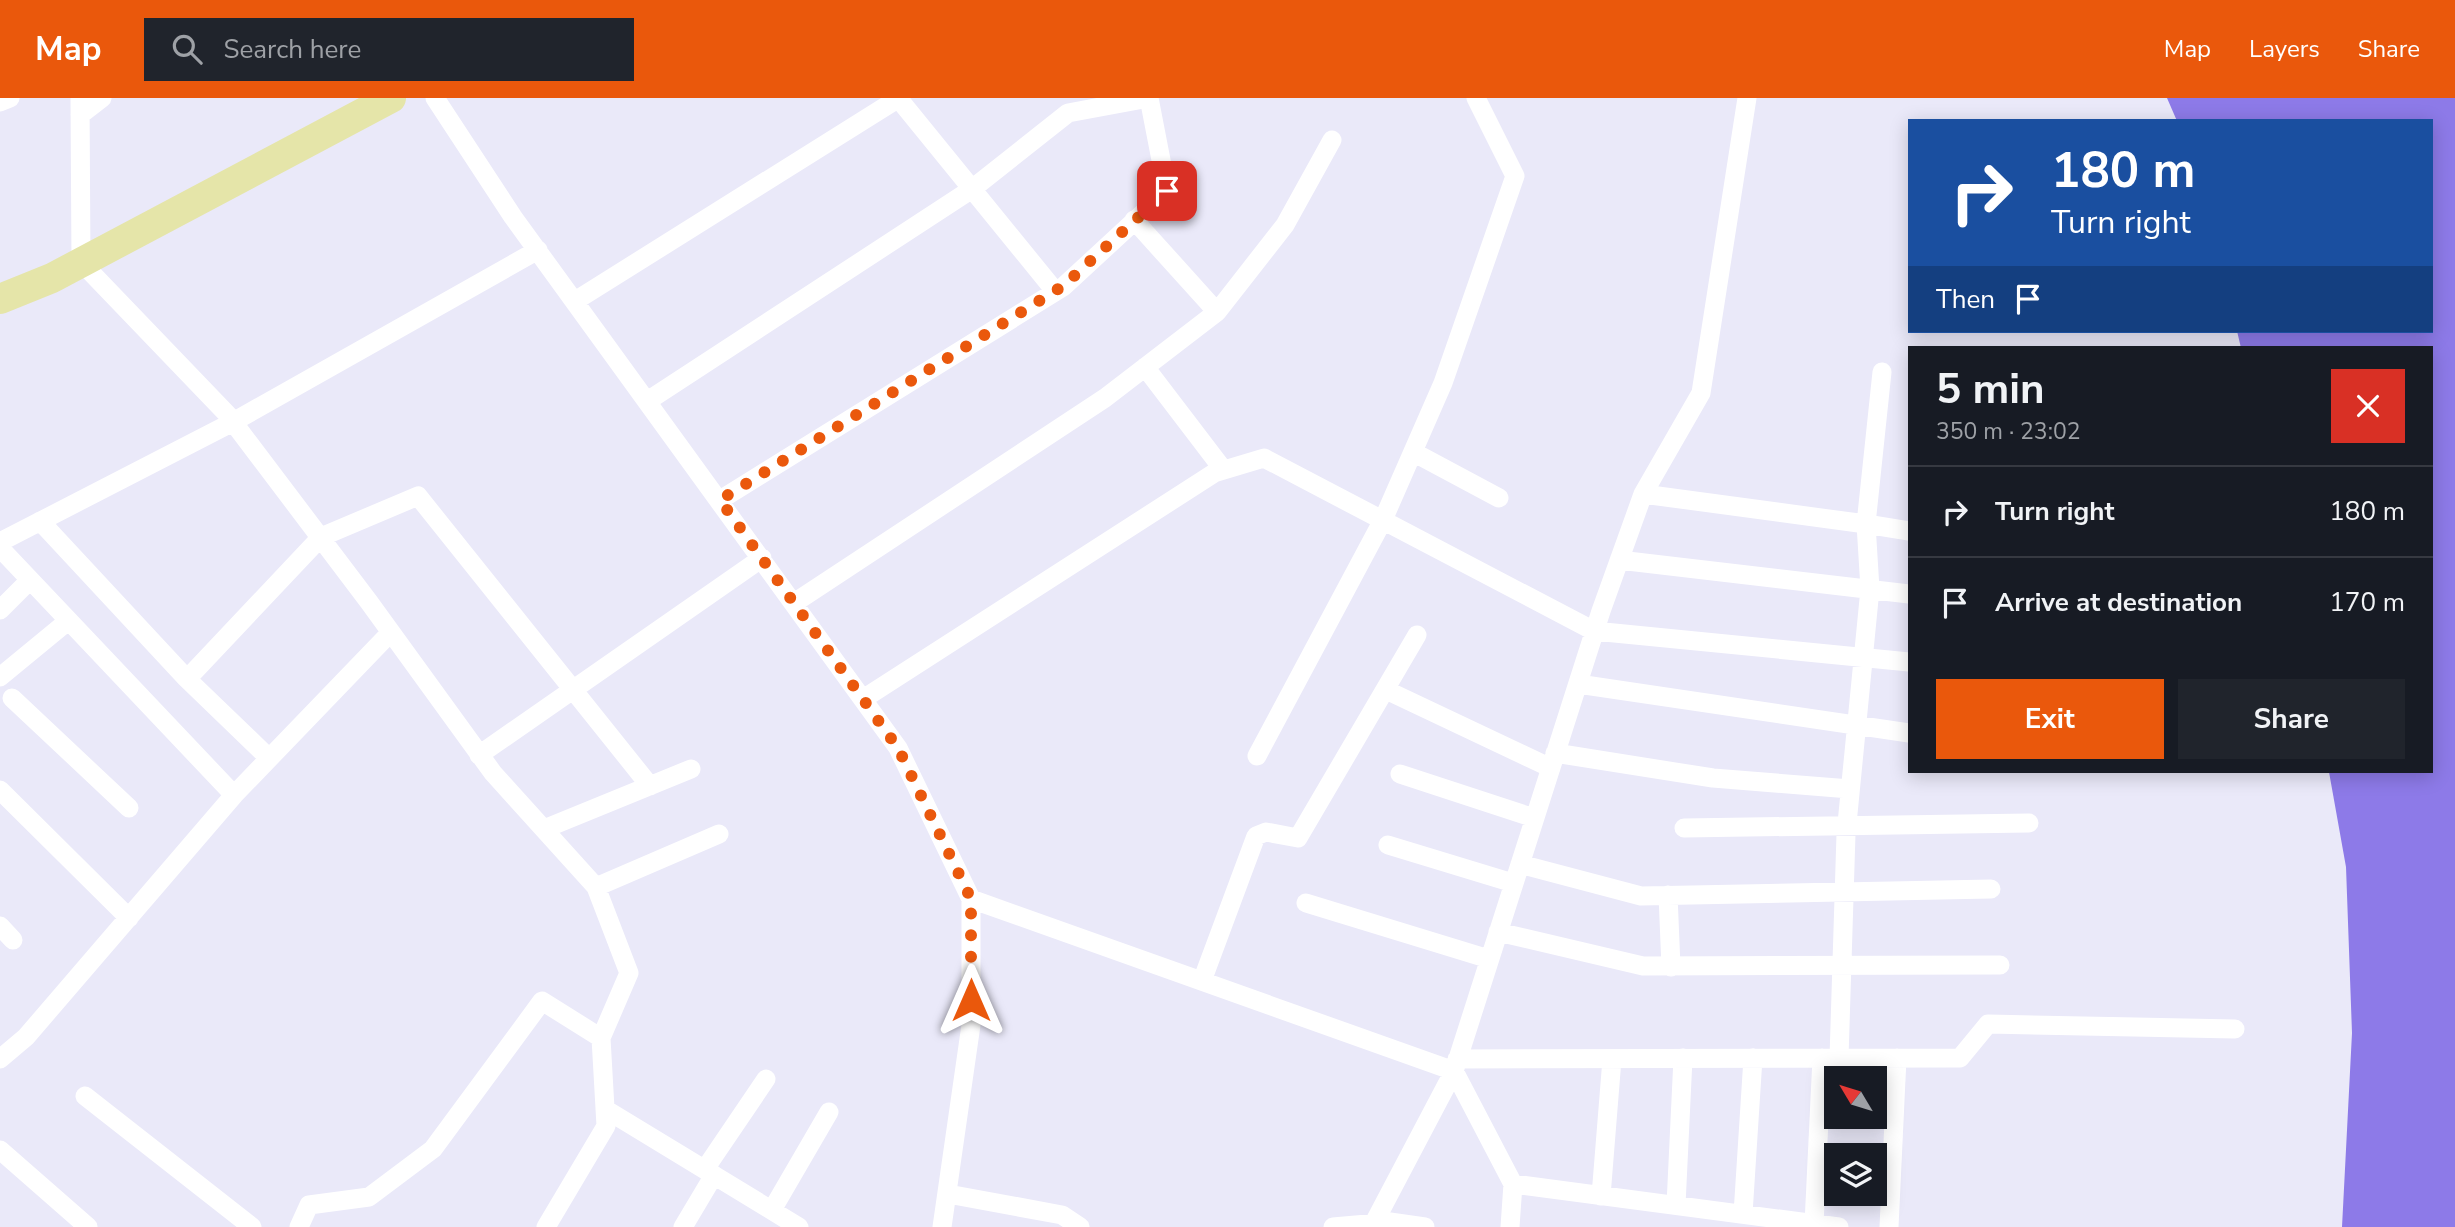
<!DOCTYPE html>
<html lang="en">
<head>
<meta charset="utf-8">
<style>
  :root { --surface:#171b24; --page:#20242c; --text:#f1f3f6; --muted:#9ea1a6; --line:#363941; --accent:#ea580c }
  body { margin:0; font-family:"Nunito Sans",sans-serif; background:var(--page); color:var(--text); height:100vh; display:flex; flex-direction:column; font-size:26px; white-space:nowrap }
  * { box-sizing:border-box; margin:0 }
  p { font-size:23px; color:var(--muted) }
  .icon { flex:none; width:38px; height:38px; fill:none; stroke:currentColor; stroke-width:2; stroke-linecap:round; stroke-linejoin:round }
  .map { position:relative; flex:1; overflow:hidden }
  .details { position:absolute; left:1908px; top:248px; width:525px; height:427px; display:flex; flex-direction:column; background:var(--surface); border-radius:0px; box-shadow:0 4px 18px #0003 }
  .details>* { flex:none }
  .hud { position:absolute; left:1908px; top:21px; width:525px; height:214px; border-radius:0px; box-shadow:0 4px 18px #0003; background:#1a4fa0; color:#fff; overflow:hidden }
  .needle { width:46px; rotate:308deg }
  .tools { position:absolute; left:1824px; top:968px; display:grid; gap:14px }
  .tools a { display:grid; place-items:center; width:63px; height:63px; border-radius:0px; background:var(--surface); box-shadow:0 4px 18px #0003; font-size:35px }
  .pin { position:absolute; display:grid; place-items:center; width:60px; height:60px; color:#fff; margin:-30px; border-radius:14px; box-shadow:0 4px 10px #0006 }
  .me { position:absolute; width:77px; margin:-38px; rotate:0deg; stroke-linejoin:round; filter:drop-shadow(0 0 5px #0008) }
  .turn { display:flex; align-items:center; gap:24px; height:147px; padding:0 28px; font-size:32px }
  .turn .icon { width:91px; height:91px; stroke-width:2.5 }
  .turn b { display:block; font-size:49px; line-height:60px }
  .then { display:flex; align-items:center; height:66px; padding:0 28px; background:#0003; gap:14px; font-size:26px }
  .round { display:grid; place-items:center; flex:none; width:74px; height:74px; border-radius:0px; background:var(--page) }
  .headline { display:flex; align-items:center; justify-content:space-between; height:119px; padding:0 28px }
  h1 { font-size:42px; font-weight:700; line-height:52px }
  .cta { display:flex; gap:14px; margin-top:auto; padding:14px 28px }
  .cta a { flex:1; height:80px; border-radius:0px; background:var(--accent); color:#fff; font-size:28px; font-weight:700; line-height:80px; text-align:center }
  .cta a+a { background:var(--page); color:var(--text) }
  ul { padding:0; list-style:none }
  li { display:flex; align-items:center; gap:21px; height:91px; padding:0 28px; border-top:2px solid var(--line) }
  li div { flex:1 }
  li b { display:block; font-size:26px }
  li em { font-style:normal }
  header { display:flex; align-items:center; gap:42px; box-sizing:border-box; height:98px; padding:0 35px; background:var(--accent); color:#fff }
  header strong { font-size:33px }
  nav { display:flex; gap:38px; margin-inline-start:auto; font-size:24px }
  .search { width:490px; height:63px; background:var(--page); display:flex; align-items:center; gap:18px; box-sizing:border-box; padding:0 24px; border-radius:0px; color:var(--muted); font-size:26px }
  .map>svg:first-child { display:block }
  .water { fill:#8d7ae8 }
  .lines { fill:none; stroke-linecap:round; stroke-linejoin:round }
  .street { stroke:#fff; stroke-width:19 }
  .primary { stroke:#e5e5a9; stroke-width:30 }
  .route { stroke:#ea580c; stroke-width:12; stroke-dasharray:0 21.6 }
</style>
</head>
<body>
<header>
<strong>Map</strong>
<div class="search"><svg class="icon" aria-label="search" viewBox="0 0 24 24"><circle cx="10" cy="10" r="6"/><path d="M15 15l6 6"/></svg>Search here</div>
<nav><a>Map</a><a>Layers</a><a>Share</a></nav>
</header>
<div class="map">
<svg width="2455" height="1129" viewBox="0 0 2455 1129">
  <rect width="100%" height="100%" fill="#eae9f9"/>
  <!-- water -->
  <path class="water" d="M2167 0H2455V1129H2342L2352 935 2346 769 2329 674H2431V250H2241L2237 233H2431V23H2177Z"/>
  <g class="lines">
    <!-- street -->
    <path class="street" d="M80 0 81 164 227 316 369 504 493 675 596 789 629 875 601 940 606 1028 546 1129
      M435 0 513 119 898 650 971 801V927L942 1129
      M898 0 1055 193
      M0 4 10 0
      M80 17 102 0
      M575 203 899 0
      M1217 214 1285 127 1332 42
      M1882 274 1866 426 1909 433
      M649 302 972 91 1068 15 1149 0
      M1413 354 1499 400
      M1214 375 1264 360 1594 533 1909 564
      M1643 396 1866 426 1870 491 1846 736 1839 960
      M720 402 1063 189 1167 93 1149 0
      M40 423 187 581 321 439 418 398 650 688
      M0 444 233 324 538 152
      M0 450 234 697 26 939 0 961
      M1619 462 1909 496
      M794 505 1105 300 1217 214 1134 122
      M0 512 30 482
      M0 579 68 523
      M187 581 269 660
      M1578 586 1909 635
      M1386 592 1551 670
      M12 600 129 710
      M863 601 1222 370 1145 269
      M1555 655 1713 680 1850 691
      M479 657 762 460
      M1257 658 1383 422 1443 285 1515 78 1476 0
      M1400 676 1534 720
      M0 692 129 820
      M234 697 391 534
      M1684 730 2029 725
      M544 731 691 671
      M1388 747 1513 785
      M1520 766 1641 798 1991 791
      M596 789 719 736
      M1668 797 1671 869
      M971 801 1454 973 1513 1086 1510 1129
      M1306 805 1489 861
      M0 828 13 842
      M1498 834 1643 868 2000 867
      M1202 883 1256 738 1266 734 1298 740 1417 537
      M1457 961 1960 960 1988 926 2235 931
      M85 998 252 1129
      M605 1011 799 1129
      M0 1052 88 1129
      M705 1071 766 981
      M1513 1086 1839 1129
      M948 1096 1062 1117 1080 1129
      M1601 1098 1612 961
      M1676 1107 1683 960
      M772 1112 829 1014
      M1743 1116 1753 960
      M1374 1125 1454 973 1601 513 1643 396 1701 295 1747 0
      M1814 1126 1822 960
      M299 1129 309 1107 369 1099 433 1051 542 903 601 940
      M683 1129 714 1077
      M1333 1129 1390 1124 1425 1129
      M1889 1129 1897 960"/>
    <!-- primary -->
    <path class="primary" d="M0 201 52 180 391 0"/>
  </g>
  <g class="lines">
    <!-- route -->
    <path class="route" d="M971 902V801L898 650 720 402 1063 188 1167 93"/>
  </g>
</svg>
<div class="tools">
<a><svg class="needle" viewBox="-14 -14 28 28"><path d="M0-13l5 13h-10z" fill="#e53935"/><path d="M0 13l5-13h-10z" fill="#9ea1a6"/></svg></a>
<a><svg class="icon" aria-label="layers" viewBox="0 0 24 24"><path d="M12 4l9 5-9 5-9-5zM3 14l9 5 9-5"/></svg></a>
</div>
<div class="pin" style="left:1167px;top:93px;background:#d93025"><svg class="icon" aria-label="arrive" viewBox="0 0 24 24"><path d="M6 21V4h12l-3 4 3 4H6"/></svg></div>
<svg class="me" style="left:971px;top:902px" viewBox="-20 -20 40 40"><path d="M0-17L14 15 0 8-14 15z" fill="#ea580c" stroke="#fff" stroke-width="4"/></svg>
<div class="hud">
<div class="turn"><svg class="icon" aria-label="right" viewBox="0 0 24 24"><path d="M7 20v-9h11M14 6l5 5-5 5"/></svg><div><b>180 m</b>Turn right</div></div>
<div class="then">Then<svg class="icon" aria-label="arrive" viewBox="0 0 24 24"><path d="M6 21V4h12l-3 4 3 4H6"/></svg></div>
</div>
<section class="details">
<div class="headline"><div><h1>5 min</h1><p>350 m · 23:02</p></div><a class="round" style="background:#d93025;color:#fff"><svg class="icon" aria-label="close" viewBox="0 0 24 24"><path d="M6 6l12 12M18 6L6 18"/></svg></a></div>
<ul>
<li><svg class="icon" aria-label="right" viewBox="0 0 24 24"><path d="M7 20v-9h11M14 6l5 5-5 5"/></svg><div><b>Turn right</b></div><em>180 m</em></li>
<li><svg class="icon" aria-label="arrive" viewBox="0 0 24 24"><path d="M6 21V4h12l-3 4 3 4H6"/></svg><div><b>Arrive at destination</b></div><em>170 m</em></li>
</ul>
<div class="cta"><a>Exit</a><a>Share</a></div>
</section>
</div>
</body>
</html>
